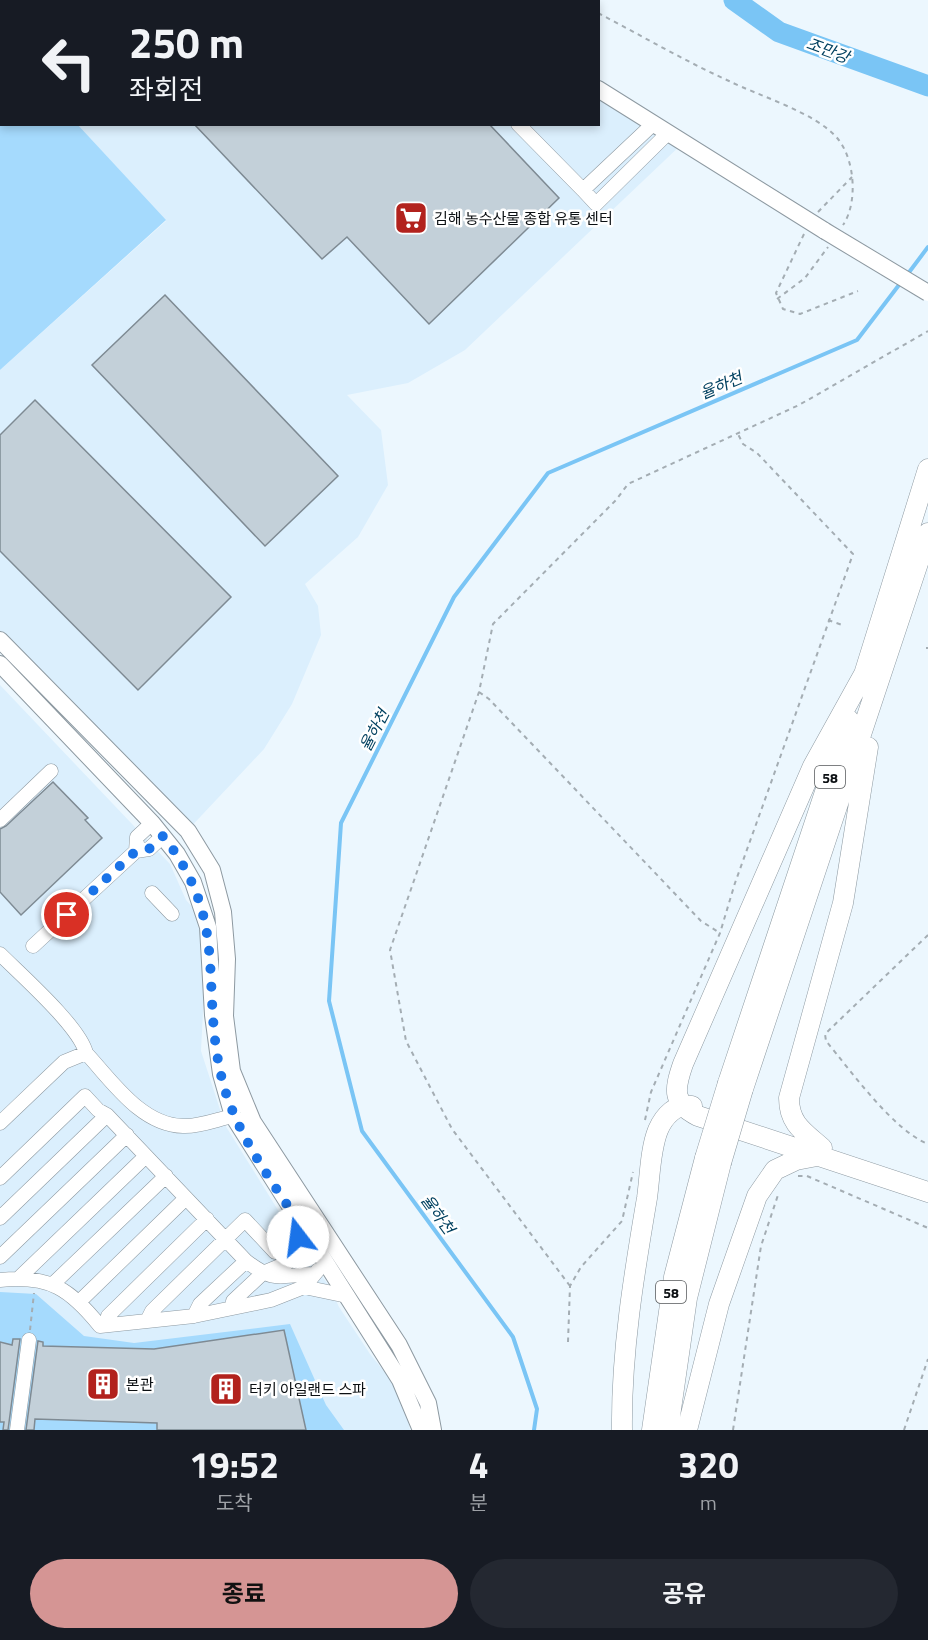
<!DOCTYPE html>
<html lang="ko">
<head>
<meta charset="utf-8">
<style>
  :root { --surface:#171b24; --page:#242831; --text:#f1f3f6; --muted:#9ea1a6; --accent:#d59594 }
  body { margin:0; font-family:"Titillium Web","Noto Sans KR",sans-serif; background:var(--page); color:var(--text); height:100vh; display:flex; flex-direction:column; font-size:22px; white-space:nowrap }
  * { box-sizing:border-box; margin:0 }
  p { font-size:20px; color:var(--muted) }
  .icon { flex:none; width:33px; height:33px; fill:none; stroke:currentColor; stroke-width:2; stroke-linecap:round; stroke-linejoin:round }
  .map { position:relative; height:1430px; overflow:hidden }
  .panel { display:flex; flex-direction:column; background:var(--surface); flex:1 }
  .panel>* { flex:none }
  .banner { position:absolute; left:0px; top:0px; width:600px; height:126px; box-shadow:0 3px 9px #0003; background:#171b24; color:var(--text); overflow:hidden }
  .pin { position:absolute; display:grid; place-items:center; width:51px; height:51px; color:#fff; margin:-26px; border:3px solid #fff; border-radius:50%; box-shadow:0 2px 6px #0007 }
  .me { position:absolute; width:66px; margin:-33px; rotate:345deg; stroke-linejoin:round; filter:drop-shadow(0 0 4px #0008) }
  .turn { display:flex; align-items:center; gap:21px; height:126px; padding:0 30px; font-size:27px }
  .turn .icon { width:78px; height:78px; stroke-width:2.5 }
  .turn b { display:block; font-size:42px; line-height:51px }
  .eta { display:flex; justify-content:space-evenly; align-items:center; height:102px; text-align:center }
  .eta b { font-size:36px; font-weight:700; line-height:42px }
  .primary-button { display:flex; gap:12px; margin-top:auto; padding:12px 30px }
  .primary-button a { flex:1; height:69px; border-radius:36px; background:var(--accent); color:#111; font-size:24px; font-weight:700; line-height:69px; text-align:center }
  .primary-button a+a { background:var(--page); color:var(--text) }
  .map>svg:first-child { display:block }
  .built { fill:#dbeffd }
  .green { fill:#a5dafd }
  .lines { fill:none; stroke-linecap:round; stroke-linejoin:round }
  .stream { stroke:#7ac5f5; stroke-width:4 }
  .river { stroke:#7ac5f5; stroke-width:21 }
  .building { fill:#c3d0d9; stroke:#7e8a93; stroke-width:1.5 }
  .minor-casing { stroke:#8d99a1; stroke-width:15 }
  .major-casing { stroke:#8d99a1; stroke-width:18 }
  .highway-casing { stroke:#8d99a1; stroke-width:21 }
  .path { stroke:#a4adb3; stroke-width:2; stroke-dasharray:4.5 4.5; stroke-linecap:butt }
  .minor { stroke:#fff; stroke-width:14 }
  .major { stroke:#fff; stroke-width:16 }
  .highway { stroke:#fff; stroke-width:20 }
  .major-bridge-casing { stroke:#8d99a1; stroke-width:18; stroke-linecap:butt }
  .highway-bridge-casing { stroke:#8d99a1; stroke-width:21; stroke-linecap:butt }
  .major-bridge { stroke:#fff; stroke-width:16 }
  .highway-bridge { stroke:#fff; stroke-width:20 }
  .route { stroke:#1a73e8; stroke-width:10; stroke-dasharray:0 18 }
  .labels { text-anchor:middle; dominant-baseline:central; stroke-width:5; stroke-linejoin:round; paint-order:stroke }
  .shield { fill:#fff; stroke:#545759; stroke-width:1.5 }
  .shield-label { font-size:14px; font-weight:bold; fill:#0b0f12 }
  .poi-label { font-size:15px; fill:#0b0f12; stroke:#fff; text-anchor:start }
  .water-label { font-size:16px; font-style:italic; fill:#00405f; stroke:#fff }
</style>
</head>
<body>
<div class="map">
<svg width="928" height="1430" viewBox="0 0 928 1430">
  <rect width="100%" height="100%" fill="#ecf7fe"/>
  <!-- built -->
  <path class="built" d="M16 0H470L472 2H14Z
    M599 89 684 142 465 350 408 383 347 395 381 430 388 485 358 537 305 584 318 606 321 635 292 704 264 749 186 832 0 636V370L166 221 78 125 598 124Z
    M0 685 170 864 186 900 194 909 200 933 205 972 201 1051 225 1125 291 1231 329 1286 339 1307 370 1354 396 1386 407 1415 410 1430H0Z"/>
  <!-- green -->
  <path class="green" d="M0 40 2 124 78 125 166 220 0 370Z
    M0 1292 36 1294 84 1336 134 1343 290 1324 326 1405 344 1430H0Z"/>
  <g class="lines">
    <!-- stream -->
    <path class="stream" d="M907 275 928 247
      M534 1430 537 1409 513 1337 362 1131 329 1001 341 823 454 597 548 473 857 340 902 281"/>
    <!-- river -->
    <path class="river" d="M734 0 779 32 928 86"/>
  </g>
  <!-- building -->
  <path class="building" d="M194 124H489L559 198 429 324 347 237 322 259Z
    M165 295 338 476 265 546 92 365Z
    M35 400 231 597 138 690 0 551V435Z
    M53 782 88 818 85 820 102 838 21 915 0 892V829L6 826Z
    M284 1330 306 1430H157V1423L35 1419 34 1430H26L38 1341 43 1342V1346L154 1349Z
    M13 1339H20L8 1430H3L4 1422H0V1342L12 1345Z"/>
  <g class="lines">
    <defs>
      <path id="minor" d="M38 0 40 2
        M144 0 145 2
        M191 0 192 2
        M235 0 236 2
        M395 0 397 2
        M14 2 16 0
        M108 2 109 0
        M260 2 261 0
        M0 15 2 14
        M518 124 583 190 653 124
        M583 190 596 204 668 133
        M0 820 51 771
        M136 851 137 837 152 823
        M152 893 172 914
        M33 946 136 851 149 849 163 836
        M0 954C21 975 80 1027 86 1053 112 1081 141 1125 183 1126 199 1127 218 1119 233 1116
        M0 1123 64 1062 86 1053
        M0 1178 85 1096 98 1110 107 1115 246 1261C276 1284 279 1275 313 1274
        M0 1218 107 1115
        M0 1257 127 1135
        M19 1278 146 1156
        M0 1280C50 1275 70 1289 100 1326L194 1316 271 1300 304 1287 318 1270
        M54 1283 166 1176
        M304 1287 347 1296
        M80 1301 186 1198
        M234 1307 233 1301 263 1273 287 1263 297 1252 299 1223
        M194 1316 200 1304 246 1261
        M147 1321 152 1311 245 1220 275 1252
        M106 1325 108 1316 207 1219
        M17 1430 29 1340"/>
      <path id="major" d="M470 0 472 2
        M598 89 825 231
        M0 640 188 831 212 870 223 912 227 959 225 1016 232 1071 253 1122 399 1345 428 1403 433 1430
        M0 664 152 823 177 854 193 882 208 927 213 1015 221 1074 233 1116 400 1380 421 1430"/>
      <path id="highway" d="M864 674 813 766 683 1064C674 1090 672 1103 698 1116L928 1192
        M861 684 928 469
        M728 1083 849 720
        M743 1089 928 533
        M822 1148C804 1132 789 1124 789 1098L843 903 868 747
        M622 1430C621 1353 634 1274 647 1198 650 1177 650 1150 658 1130 664 1116 676 1103 692 1106
        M652 1430 674 1277 705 1158
        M668 1430 687 1298 721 1163
        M687 1430 719 1304 757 1196 775 1170 796 1160 817 1156"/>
    </defs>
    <!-- minor casing -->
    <use href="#minor" class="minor-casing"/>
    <!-- major casing -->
    <use href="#major" class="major-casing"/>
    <!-- highway casing -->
    <use href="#highway" class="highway-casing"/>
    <!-- path -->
    <path class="path" d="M574 0 576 2
      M598 13C642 36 685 61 729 81 759 96 817 113 838 139 855 160 858 203 843 225
      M818 212 852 177
      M804 234 776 293 783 309 800 314 858 291
      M777 299 805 278 828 247
      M828 620 845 626
      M926 648H928
      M479 692 489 699 701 921 720 933
      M928 935 825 1034 826 1041C851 1071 893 1130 928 1144
      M645 1120 651 1092 720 933 735 883 853 554 757 453 743 444 738 434
      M798 1176H807L928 1228
      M570 1286 452 1129 406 1041 390 950 479 692 493 624 616 500 628 484 799 405 928 331
      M30 1330 34 1293
      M568 1342 570 1286 581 1267 622 1221 633 1172
      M733 1430 761 1246 778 1195
      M904 1430 928 1359"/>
    <!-- minor -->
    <use href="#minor" class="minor"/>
    <!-- major -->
    <use href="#major" class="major"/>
    <!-- highway -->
    <use href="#highway" class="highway"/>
    <defs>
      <path id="major-bridge" d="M825 231 928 293"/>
      <path id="highway-bridge" d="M705 1158 728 1083
        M721 1163 743 1089"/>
    </defs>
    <!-- major-bridge casing -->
    <use href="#major-bridge" class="major-bridge-casing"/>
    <!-- highway-bridge casing -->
    <use href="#highway-bridge" class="highway-bridge-casing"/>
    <!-- major-bridge -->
    <use href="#major-bridge" class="major-bridge"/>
    <!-- highway-bridge -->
    <use href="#highway-bridge" class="highway-bridge"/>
  </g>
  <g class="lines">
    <!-- route -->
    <path class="route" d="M67 915 136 851 149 849 163 836C230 921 200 982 221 1075 233 1129 269 1177 299 1223L298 1237"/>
  </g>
  <!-- icons -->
  <defs>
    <symbol id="supermarket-square" viewBox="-11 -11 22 22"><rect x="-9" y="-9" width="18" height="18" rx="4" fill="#b2221d" stroke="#fff"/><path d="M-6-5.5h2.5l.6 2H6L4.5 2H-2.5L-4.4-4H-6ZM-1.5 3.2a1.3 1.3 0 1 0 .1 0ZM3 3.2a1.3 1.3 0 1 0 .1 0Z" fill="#fff"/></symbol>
    <symbol id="building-square" viewBox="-11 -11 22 22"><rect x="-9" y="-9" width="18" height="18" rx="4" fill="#b2221d" stroke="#fff"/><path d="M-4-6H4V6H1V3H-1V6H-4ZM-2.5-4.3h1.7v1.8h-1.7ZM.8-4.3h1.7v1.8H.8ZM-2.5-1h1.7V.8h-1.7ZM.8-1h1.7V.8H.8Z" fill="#fff"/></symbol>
  </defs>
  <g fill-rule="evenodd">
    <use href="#supermarket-square" x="392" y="199" width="38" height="38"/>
    <use href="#building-square" x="84" y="1365" width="38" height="38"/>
    <use href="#building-square" x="207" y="1370" width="38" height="38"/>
  </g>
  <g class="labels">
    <!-- shield labels -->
    <g class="shield">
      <rect x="815" y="766" width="30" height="22" rx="4.5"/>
      <rect x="656" y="1281" width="30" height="22" rx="4.5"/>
    </g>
    <g class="shield-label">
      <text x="830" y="777">58</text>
      <text x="671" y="1292">58</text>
    </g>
    <!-- poi labels -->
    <g class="poi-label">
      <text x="434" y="218">김해 농수산물 종합 유통 센터</text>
      <text x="126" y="1384">본관</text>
      <text x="249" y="1389">터키 아일랜드 스파</text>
    </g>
    <!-- water labels -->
    <g class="water-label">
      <text transform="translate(828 50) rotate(20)">조만강</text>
      <text transform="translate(721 385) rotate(-23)">율하천</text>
      <text transform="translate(374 730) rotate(-63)">율하천</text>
      <text transform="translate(438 1214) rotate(54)">율하천</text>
    </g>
  </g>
</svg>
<div class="pin" style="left:67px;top:915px;background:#d93025"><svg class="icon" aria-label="arrive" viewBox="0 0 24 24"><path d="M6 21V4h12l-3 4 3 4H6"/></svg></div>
<svg class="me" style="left:298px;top:1237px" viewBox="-20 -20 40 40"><circle r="19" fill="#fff"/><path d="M0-13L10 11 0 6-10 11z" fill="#1a73e8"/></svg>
<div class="banner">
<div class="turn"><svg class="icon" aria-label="left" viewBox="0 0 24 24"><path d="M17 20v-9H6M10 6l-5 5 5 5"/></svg><div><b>250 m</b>좌회전</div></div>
</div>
</div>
<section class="panel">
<div class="eta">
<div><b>19:52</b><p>도착</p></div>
<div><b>4</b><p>분</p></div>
<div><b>320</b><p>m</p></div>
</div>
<div class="primary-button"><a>종료</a><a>공유</a></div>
</section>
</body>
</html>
